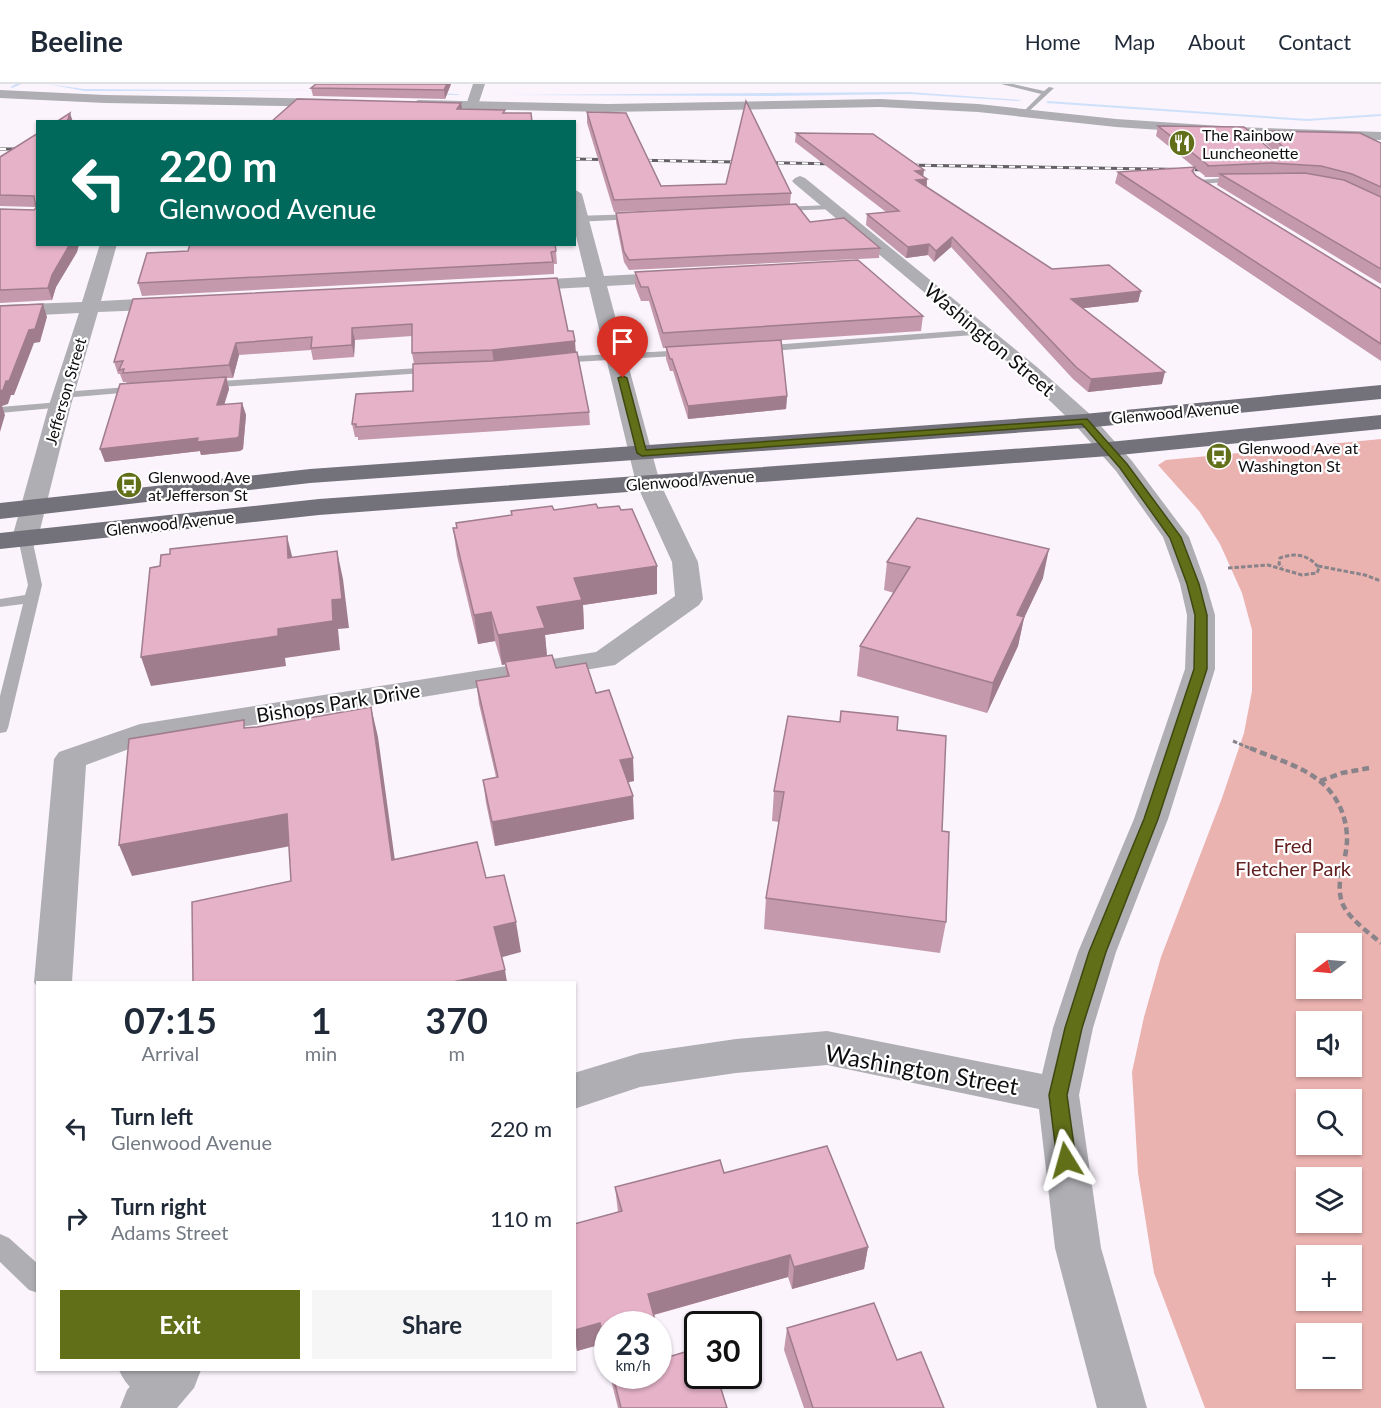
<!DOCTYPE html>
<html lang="en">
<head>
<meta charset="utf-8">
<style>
  :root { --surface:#fff; --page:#f6f6f7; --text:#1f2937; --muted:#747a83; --line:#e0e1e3; --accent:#616f19 }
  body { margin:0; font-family:Lato,sans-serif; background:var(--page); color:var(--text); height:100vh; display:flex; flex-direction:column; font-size:22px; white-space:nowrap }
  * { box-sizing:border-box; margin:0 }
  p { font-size:20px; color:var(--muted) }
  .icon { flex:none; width:33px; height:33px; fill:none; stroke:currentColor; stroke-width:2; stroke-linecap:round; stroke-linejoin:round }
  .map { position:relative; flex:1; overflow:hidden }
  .panel { position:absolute; left:36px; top:897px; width:540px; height:390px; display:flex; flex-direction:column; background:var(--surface); border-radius:0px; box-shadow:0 2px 4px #0004 }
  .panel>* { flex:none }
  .hud { position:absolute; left:36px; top:36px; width:540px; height:126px; border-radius:0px; box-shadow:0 2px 4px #0004; background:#00695c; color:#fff; overflow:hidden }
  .needle { width:39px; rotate:254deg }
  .buttons { position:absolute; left:1296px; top:849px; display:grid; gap:12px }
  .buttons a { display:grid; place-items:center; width:66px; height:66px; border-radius:0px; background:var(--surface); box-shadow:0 2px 4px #0004; font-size:30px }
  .speed { position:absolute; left:594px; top:1227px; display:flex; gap:12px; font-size:30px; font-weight:700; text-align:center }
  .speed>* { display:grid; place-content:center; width:78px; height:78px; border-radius:50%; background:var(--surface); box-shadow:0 2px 4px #0004; line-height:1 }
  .speed small { font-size:15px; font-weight:400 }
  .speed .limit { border:3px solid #111; border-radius:9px; background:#fff; color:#111 }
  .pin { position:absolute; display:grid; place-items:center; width:51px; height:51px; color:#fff; margin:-62px -26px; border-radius:50% 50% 50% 0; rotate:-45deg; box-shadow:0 0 6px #0007 }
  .pin .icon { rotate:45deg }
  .me { position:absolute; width:66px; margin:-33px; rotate:352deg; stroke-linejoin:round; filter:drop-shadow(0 0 4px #0008) }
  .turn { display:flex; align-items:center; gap:21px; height:126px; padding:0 24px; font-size:27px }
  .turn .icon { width:78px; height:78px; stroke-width:2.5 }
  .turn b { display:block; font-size:42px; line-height:51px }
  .eta { display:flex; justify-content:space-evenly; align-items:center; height:102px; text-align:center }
  .eta b { font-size:36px; font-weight:700; line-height:42px }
  .button { display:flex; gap:12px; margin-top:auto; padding:12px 24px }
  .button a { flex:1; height:69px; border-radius:0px; background:var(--accent); color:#fff; font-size:24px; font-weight:700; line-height:69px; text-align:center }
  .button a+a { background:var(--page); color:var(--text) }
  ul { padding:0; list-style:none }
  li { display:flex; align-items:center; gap:18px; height:90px; padding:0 24px }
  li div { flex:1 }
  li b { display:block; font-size:22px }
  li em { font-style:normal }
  header { display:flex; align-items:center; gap:36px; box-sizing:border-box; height:84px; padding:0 30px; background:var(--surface); border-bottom:2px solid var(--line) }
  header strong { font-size:28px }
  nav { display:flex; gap:33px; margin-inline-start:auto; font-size:21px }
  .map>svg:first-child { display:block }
  .green { fill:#ebb3b0; fill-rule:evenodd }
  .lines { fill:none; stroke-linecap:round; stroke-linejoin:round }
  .stream { fill:#cfe1fa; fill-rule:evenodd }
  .path-far1 { stroke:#89848a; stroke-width:3; stroke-dasharray:4.5 2; stroke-linecap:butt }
  .path { stroke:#89848a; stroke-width:4.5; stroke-dasharray:7 4; stroke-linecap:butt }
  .service { fill:#aeaeb3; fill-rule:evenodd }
  .minor { fill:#aeaeb3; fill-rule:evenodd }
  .tertiary { fill:#aeaeb3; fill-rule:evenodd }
  .primary { fill:#73727a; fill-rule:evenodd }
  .rail-casing { stroke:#646065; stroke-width:3 }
  .rail { stroke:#fff; stroke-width:2; stroke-dasharray:6; stroke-linecap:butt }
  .wall { fill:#c599ac }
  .shaded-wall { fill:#a07d8c }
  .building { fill:#e5b2c8; stroke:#a07d8c; stroke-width:1.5 }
  .route { fill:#616f19; stroke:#3f4810; stroke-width:1.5 }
  .labels { text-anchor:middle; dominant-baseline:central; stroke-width:4.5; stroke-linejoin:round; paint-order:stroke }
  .far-poi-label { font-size:16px; fill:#100e11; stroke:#fff; text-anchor:start }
  .far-street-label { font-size:16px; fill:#100e11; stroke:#fff }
  .street-label { font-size:20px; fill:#100e11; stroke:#fff }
  .park-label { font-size:20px; fill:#622021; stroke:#fff }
  .near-street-label { font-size:24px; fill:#100e11; stroke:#fff }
</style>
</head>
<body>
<header>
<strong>Beeline</strong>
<nav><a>Home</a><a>Map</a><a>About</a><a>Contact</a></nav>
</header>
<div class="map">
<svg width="1381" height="1324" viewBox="0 0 1381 1324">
  <rect width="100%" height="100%" fill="#fbf4fd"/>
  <!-- green -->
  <path class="green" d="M1381 355V1324H1205L1154 1189 1138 1089 1132 988 1144 933 1161 873 1222 714 1244 649 1252 607V546L1242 509 1220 460 1199 427 1158 381 1166 376ZM1306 860H1352V904H1306ZM1306 938H1352V982H1306ZM1306 1016H1352V1060H1306ZM1306 1094H1352V1138H1306ZM1306 1172H1352V1216H1306ZM1306 1250H1352V1294H1306Z"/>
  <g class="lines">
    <!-- stream -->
    <path class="stream" d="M16 0H22L12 4 10 3Z
      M48 0 84 5 327 7H84Z
      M909 8 1021 16 1019 17 909 10 775 12 494 11Z
      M433 9 458 10 460 11H434Z
      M1048 17 1307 35 1381 30V32L1307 37 1046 19Z"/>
    <!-- path-far1 -->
    <path class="path-far1" d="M1318 482 1365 491 1381 497
      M1228 484 1268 481 1302 491 1317 489 1319 484C1309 471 1295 468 1280 474L1279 480 1282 483
      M1233 657 1254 666"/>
    <!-- path -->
    <path class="path" d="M1250 664C1273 674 1302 682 1321 698 1338 712 1347 734 1347 755 1347 776 1336 794 1341 815 1344 831 1369 849 1381 859
      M1320 697 1342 689 1369 684"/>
    <!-- service -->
    <path class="service" d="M1001 0H1013L1044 7 1049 3 1054 4 1025 31 1023 28 1041 10Z
      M1238 93 1242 95 1241 97 1199 100 1195 98 1199 96Z
      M832 121H835V125L779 127 775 125 779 123Z
      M639 130 640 132 636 135 574 138V132Z
      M982 245 987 248 986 250 759 268 754 265 759 262Z
      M688 266 693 269 692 271 558 279 553 276 558 273Z
      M434 283 438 284V288L205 304 200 301 205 298Z
      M141 302 147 305 145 307 63 314 57 311 63 308Z
      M60 318 66 321 64 323 0 329V323Z
      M25 450 32 454 42 501 8 644 6 648 0 649V612L23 520 0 523V515L25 511 28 501 18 454Z
      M0 1150 9 1154 38 1180V1209L29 1206 0 1178Z
      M119 1286H150L164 1299 168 1308 164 1317 155 1321C140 1315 125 1301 119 1286Z"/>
    <!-- minor -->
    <path class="minor" d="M473 0H485L478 21 472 25 466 21Z
      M800 92 805 94 1037 283 1092 332 1132 377 1189 453 1206 500 1215 531V585L1168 735 1116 868 1093 944 1079 1011 1101 1164 1147 1324H1097L1055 1164 1039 1025 827 981 736 989 640 1003 574 1025V989L640 969 736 955 827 947 1042 990 1053 944 1078 868 1134 735 1185 585 1187 531 1180 500 1163 453 1116 387 1076 342 1023 291 795 100 792 97 795 94Z
      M574 105 582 110 604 192 678 188 684 189 687 193 684 197 678 198 607 202 660 399 698 478 703 515 699 521 615 581 145 659 86 681 72 898H38V905L34 898 54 675 59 668 140 640 596 568 675 512 672 478 636 399 589 203 515 207 509 206 506 202 509 198 515 197 586 193 574 144Z
      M100 160H117L101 217 175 213 182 215 184 219 182 223 175 225 98 228 71 321 38 454 34 459 25 462 16 459 12 454 49 321 79 229 0 233V221L82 218Z
      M144 1286H201L194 1304 177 1324H120L127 1306Z"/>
    <!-- tertiary -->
    <path class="tertiary" d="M0 6 105 11 337 15 344 19 337 23 105 19 0 14Z
      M880 15 978 20 1116 35 1236 43 1381 48V56L1236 51 1116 43 978 28 880 23 608 28 418 24 411 20 418 16 608 20Z"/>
    <!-- primary -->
    <path class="primary" d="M1381 301V315L1084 344 310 399 0 435V419L310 385 1084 330Z
      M1381 331V345L1109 372 319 431 0 465V449L319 415 1109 358Z"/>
    <defs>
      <path id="rail" d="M0 65H38
        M574 75 838 80
        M901 81 1213 86"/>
    </defs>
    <!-- rail casing -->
    <use href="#rail" class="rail-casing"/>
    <!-- rail -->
    <use href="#rail" class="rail"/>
  </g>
  <!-- wall -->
  <path class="wall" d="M316 0H451L445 15 313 12 311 4Z
    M587 28 661 102 791 109 790 120 810 138 880 164 879 174 629 186 624 178 616 138V129L716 124 614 128 587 39Z
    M1158 42 1279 72 1264 58 1267 47 1381 59V200L1217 101 1219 93H1204L1205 92 1195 84 1193 89 1196 92 1381 205V277L1115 99 1118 88 1194 83 1156 52Z
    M38 49V160H79L77 168 56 203 52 216 0 219V125L34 126 36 124V123L0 122V73Z
    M796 49 927 95V103L1052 185 1141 207 1138 218 1083 224 1162 300 1088 308 1073 295 951 163 934 178 928 171 906 174 866 141 867 130 886 128 795 58Z
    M188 167H556L557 180H554V190L142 212 138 199Z
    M635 188 923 232 921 247 739 259 787 312 786 325 688 335 673 287H670L666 275V264H663L649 217H641L635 202Z
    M133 215 568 247 576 268 589 328 590 341 358 356V353H355L352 340 413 307 414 280 412 269V252L355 256 354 273 313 276 311 266 239 271 233 294H227L229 305 224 321 242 319 246 331 243 365 240 367 201 371 200 367 105 378 100 365 127 299 126 298H123L120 290H118L114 278Z
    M598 424 621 426 657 482V510L583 521 584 545 545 551 547 571 556 584 596 609 634 697 628 698 634 735 495 762 486 719 483 696 496 693 479 620 476 597 506 592 505 580 502 581 495 557 478 560 457 472 453 444 554 426Z
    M887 478 1043 494 1024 534 1018 562 987 629 857 592 860 562 894 509 884 506Z
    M897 646 942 747 946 838 940 869 764 845 766 814 779 738 772 737 774 707Z
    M724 1089 868 1163 864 1185 792 1205 788 1193 654 1231 608 1240V1282L602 1260 577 1267 574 1253V1140L618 1128 615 1103Z
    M787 1244 897 1276 944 1324H804L784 1266Z
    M665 1274 727 1324H618L610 1292H658Z"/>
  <!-- shaded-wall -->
  <path class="shaded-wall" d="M447 0H451L445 15 444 6Z
    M461 19 463 29 457 25Z
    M70 29 73 38H67Z
    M924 86 923 95H927L926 105 915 106V87Z
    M952 153 951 163 934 178 936 167Z
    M70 160H79L77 168 56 203 52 216 48 204 52 191Z
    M929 160 928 171 906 174 908 163Z
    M1141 207 1138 218 1068 226 1071 215Z
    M43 220 47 233 40 258 34 259 14 311H11L8 320 2 322 5 331 0 348V307L6 297 29 246Z
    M352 244 355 256 354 273 352 261Z
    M575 257 576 270 494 279 492 266Z
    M236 259 239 271 233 294 229 281Z
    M1165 288 1162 300 1088 308 1091 295Z
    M226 293 229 305 220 334 217 321Z
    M787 312 786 325 688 335V322Z
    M242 319 246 331 243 365 240 367 201 371 200 367 105 378 100 365 198 354Z
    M287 452 294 480 288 474Z
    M1049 465 1043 494 1024 534 1018 562 987 629 993 599 1017 531Z
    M337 467 343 495 349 544 338 545 340 566 285 574 286 582 151 602 141 573 278 545 332 516Z
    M657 482V510L583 521 584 545 545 551 547 573 502 581 498 551 537 523 574 494Z
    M491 528 495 557 478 560 474 531Z
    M371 623 378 653 399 806 392 776Z
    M633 674 634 697 621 700 620 676Z
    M633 712 634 735 495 762 492 738Z
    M287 730 296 761 132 792 119 761Z
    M516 838 521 868 499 874 494 843Z
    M505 886 507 898H453Z
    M868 1163 864 1185 792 1205 794 1183Z
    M790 1171 788 1193 649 1232 648 1210Z
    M600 1239 602 1260 577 1267 575 1246Z"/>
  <!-- building -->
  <path class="building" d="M316 0H447L444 6 311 4Z
    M297 15 461 19 457 25 505 26 503 29H531L532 38H271Z
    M746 17 791 109 614 116 587 28 626 29 661 102 726 100Z
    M70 29 67 38H56Z
    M1158 42 1244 43 1278 72H1286V66L1267 47 1360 49 1381 59V103L1352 90 1321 82 1271 79 1207 82H1209Z
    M38 49V160H70L52 191 48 204 0 206V125L34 126 36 124 34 112 0 111V73Z
    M796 49 873 50 924 86 915 87 927 95 916 96 1052 185 1109 181 1141 207 1071 215 1165 288 1091 295 1076 283 952 153 936 167 929 160 908 163 867 130 899 127Z
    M1195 83 1192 87 1196 92 1381 205V260L1118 88Z
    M1305 89 1344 96 1381 113V185L1220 90Z
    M796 120 810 138 844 134 880 164 629 176 624 168 616 129Z
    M190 160H555L556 167 551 168 553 178 138 199 147 169 188 167Z
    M858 176 923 232 663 249 648 203H641L635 188Z
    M557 194 568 247H573L575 257 492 266 412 269V240L352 244V261L311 264 312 253 236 259 229 281 123 289 124 285 119 286 123 277 114 278 133 215Z
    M43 220 35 245 29 246 9 297H6L3 306 0 307V222Z
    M781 256 787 312 688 322 672 275H670L666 263Z
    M577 268 589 328 356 343V340H352L356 310 413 307V280L493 277Z
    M226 293 217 321 242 319 239 353 236 354 197 358 198 354 100 365 120 300Z
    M596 420 598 424 619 422 621 426 632 425 657 482 574 494 582 516 537 523 545 544 498 551 491 528 474 531 453 444H457L456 439 512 431 511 427 552 422 554 426Z
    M917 434 1049 465 1017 531 1024 533 993 599 860 562 910 483 887 478Z
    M287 452 288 474 337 467 342 515 332 516 333 537 278 545V552L141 573 150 484 160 482 161 471 170 470V465Z
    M552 571 556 584 586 579 596 609 609 606 633 674 620 676 633 712 492 738 483 696 498 693 476 597 509 592 505 578Z
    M371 623 392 776 477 758 486 794 504 791 516 838 494 843 505 886 453 898H193L192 818 291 797 287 730 119 761 129 655 244 636V644L257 643Z
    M841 627 898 633 897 646 946 652 942 747 949 748 946 838 766 814 784 708 774 707 788 632 840 638Z
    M827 1062 868 1163 794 1183 790 1171 648 1210 656 1240H608V1270L600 1239 575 1246 574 1140 622 1127 615 1103 720 1076 724 1089Z
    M874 1219 897 1276 921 1268 944 1324H813L787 1244Z
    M658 1249 665 1274 698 1264V1292H717L727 1324H621L613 1292H658Z"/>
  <!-- route -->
  <path class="route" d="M623 292 627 294 646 366 1087 335 1127 380 1181 453 1199 500 1207 531V585L1158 735 1106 868 1082 944 1067 1011 1076 1076 1073 1082 1066 1085 1060 1082 1057 1076 1049 1011 1065 944 1089 868 1144 735 1194 585 1195 531 1187 500 1170 454 1120 384 1082 340 642 372 637 369 618 294Z"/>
  <!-- icons -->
  <defs>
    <symbol id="restaurant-disc" viewBox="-11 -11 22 22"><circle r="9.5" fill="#616f19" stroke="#fff"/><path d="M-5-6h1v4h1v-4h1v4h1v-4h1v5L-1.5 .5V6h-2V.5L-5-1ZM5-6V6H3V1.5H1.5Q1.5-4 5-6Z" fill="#fff"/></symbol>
    <symbol id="bus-disc" viewBox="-11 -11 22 22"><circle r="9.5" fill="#616f19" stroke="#fff"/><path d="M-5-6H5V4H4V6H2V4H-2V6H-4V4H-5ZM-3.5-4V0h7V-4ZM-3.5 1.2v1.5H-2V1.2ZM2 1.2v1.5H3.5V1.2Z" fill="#fff"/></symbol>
  </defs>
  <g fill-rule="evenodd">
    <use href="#restaurant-disc" x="1167" y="44" width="30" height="30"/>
    <use href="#bus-disc" x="1204" y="357" width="30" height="30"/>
    <use href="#bus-disc" x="114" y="386" width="30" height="30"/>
  </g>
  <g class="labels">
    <!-- far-poi labels -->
    <g class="far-poi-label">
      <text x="1202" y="50">The Rainbow<tspan x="1202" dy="18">Luncheonette</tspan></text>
      <text x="1238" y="363">Glenwood Ave at<tspan x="1238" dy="18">Washington St</tspan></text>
      <text x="148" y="392">Glenwood Ave<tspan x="148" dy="18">at Jefferson St</tspan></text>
    </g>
    <!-- far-street labels -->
    <g class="far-street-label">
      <text transform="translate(65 307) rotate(-74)">Jefferson Street</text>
      <text transform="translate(1175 328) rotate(-5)">Glenwood Avenue</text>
      <text transform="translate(690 396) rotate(-4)">Glenwood Avenue</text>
      <text transform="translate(170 439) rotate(-6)">Glenwood Avenue</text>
    </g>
    <!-- street labels -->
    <g class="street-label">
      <text transform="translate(990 255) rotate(40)">Washington Street</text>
      <text transform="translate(338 618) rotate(-9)">Bishops Park Drive</text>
    </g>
    <!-- park labels -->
    <g class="park-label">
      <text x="1293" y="761">Fred<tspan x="1293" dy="23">Fletcher Park</tspan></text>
    </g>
    <!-- near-street labels -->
    <g class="near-street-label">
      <text transform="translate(922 985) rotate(10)">Washington Street</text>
    </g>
  </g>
</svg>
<div class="buttons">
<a><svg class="needle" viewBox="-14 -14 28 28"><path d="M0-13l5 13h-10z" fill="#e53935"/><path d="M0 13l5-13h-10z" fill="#747a83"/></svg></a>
<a><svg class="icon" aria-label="sound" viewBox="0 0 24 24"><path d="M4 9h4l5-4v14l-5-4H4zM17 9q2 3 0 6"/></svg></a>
<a><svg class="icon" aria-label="search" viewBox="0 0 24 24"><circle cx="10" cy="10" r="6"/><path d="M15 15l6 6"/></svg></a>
<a><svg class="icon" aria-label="layers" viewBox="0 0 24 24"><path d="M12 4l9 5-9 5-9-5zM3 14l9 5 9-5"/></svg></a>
<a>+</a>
<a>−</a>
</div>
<div class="speed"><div>23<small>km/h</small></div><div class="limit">30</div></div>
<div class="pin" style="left:623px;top:294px;background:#d93025"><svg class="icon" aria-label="arrive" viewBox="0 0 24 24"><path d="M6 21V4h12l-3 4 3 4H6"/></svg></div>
<svg class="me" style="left:1066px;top:1076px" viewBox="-20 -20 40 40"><path d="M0-17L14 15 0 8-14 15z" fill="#616f19" stroke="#fff" stroke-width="4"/></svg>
<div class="hud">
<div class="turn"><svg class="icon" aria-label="left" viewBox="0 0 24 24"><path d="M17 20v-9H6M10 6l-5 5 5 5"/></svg><div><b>220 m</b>Glenwood Avenue</div></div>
</div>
<section class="panel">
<div class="eta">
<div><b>07:15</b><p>Arrival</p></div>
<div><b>1</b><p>min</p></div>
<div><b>370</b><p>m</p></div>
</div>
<ul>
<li><svg class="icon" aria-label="left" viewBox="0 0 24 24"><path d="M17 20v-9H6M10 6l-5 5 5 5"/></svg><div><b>Turn left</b><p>Glenwood Avenue</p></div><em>220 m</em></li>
<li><svg class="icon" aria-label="right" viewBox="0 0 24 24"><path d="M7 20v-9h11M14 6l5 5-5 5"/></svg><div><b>Turn right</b><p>Adams Street</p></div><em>110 m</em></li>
</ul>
<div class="button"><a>Exit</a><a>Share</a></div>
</section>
</div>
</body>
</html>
